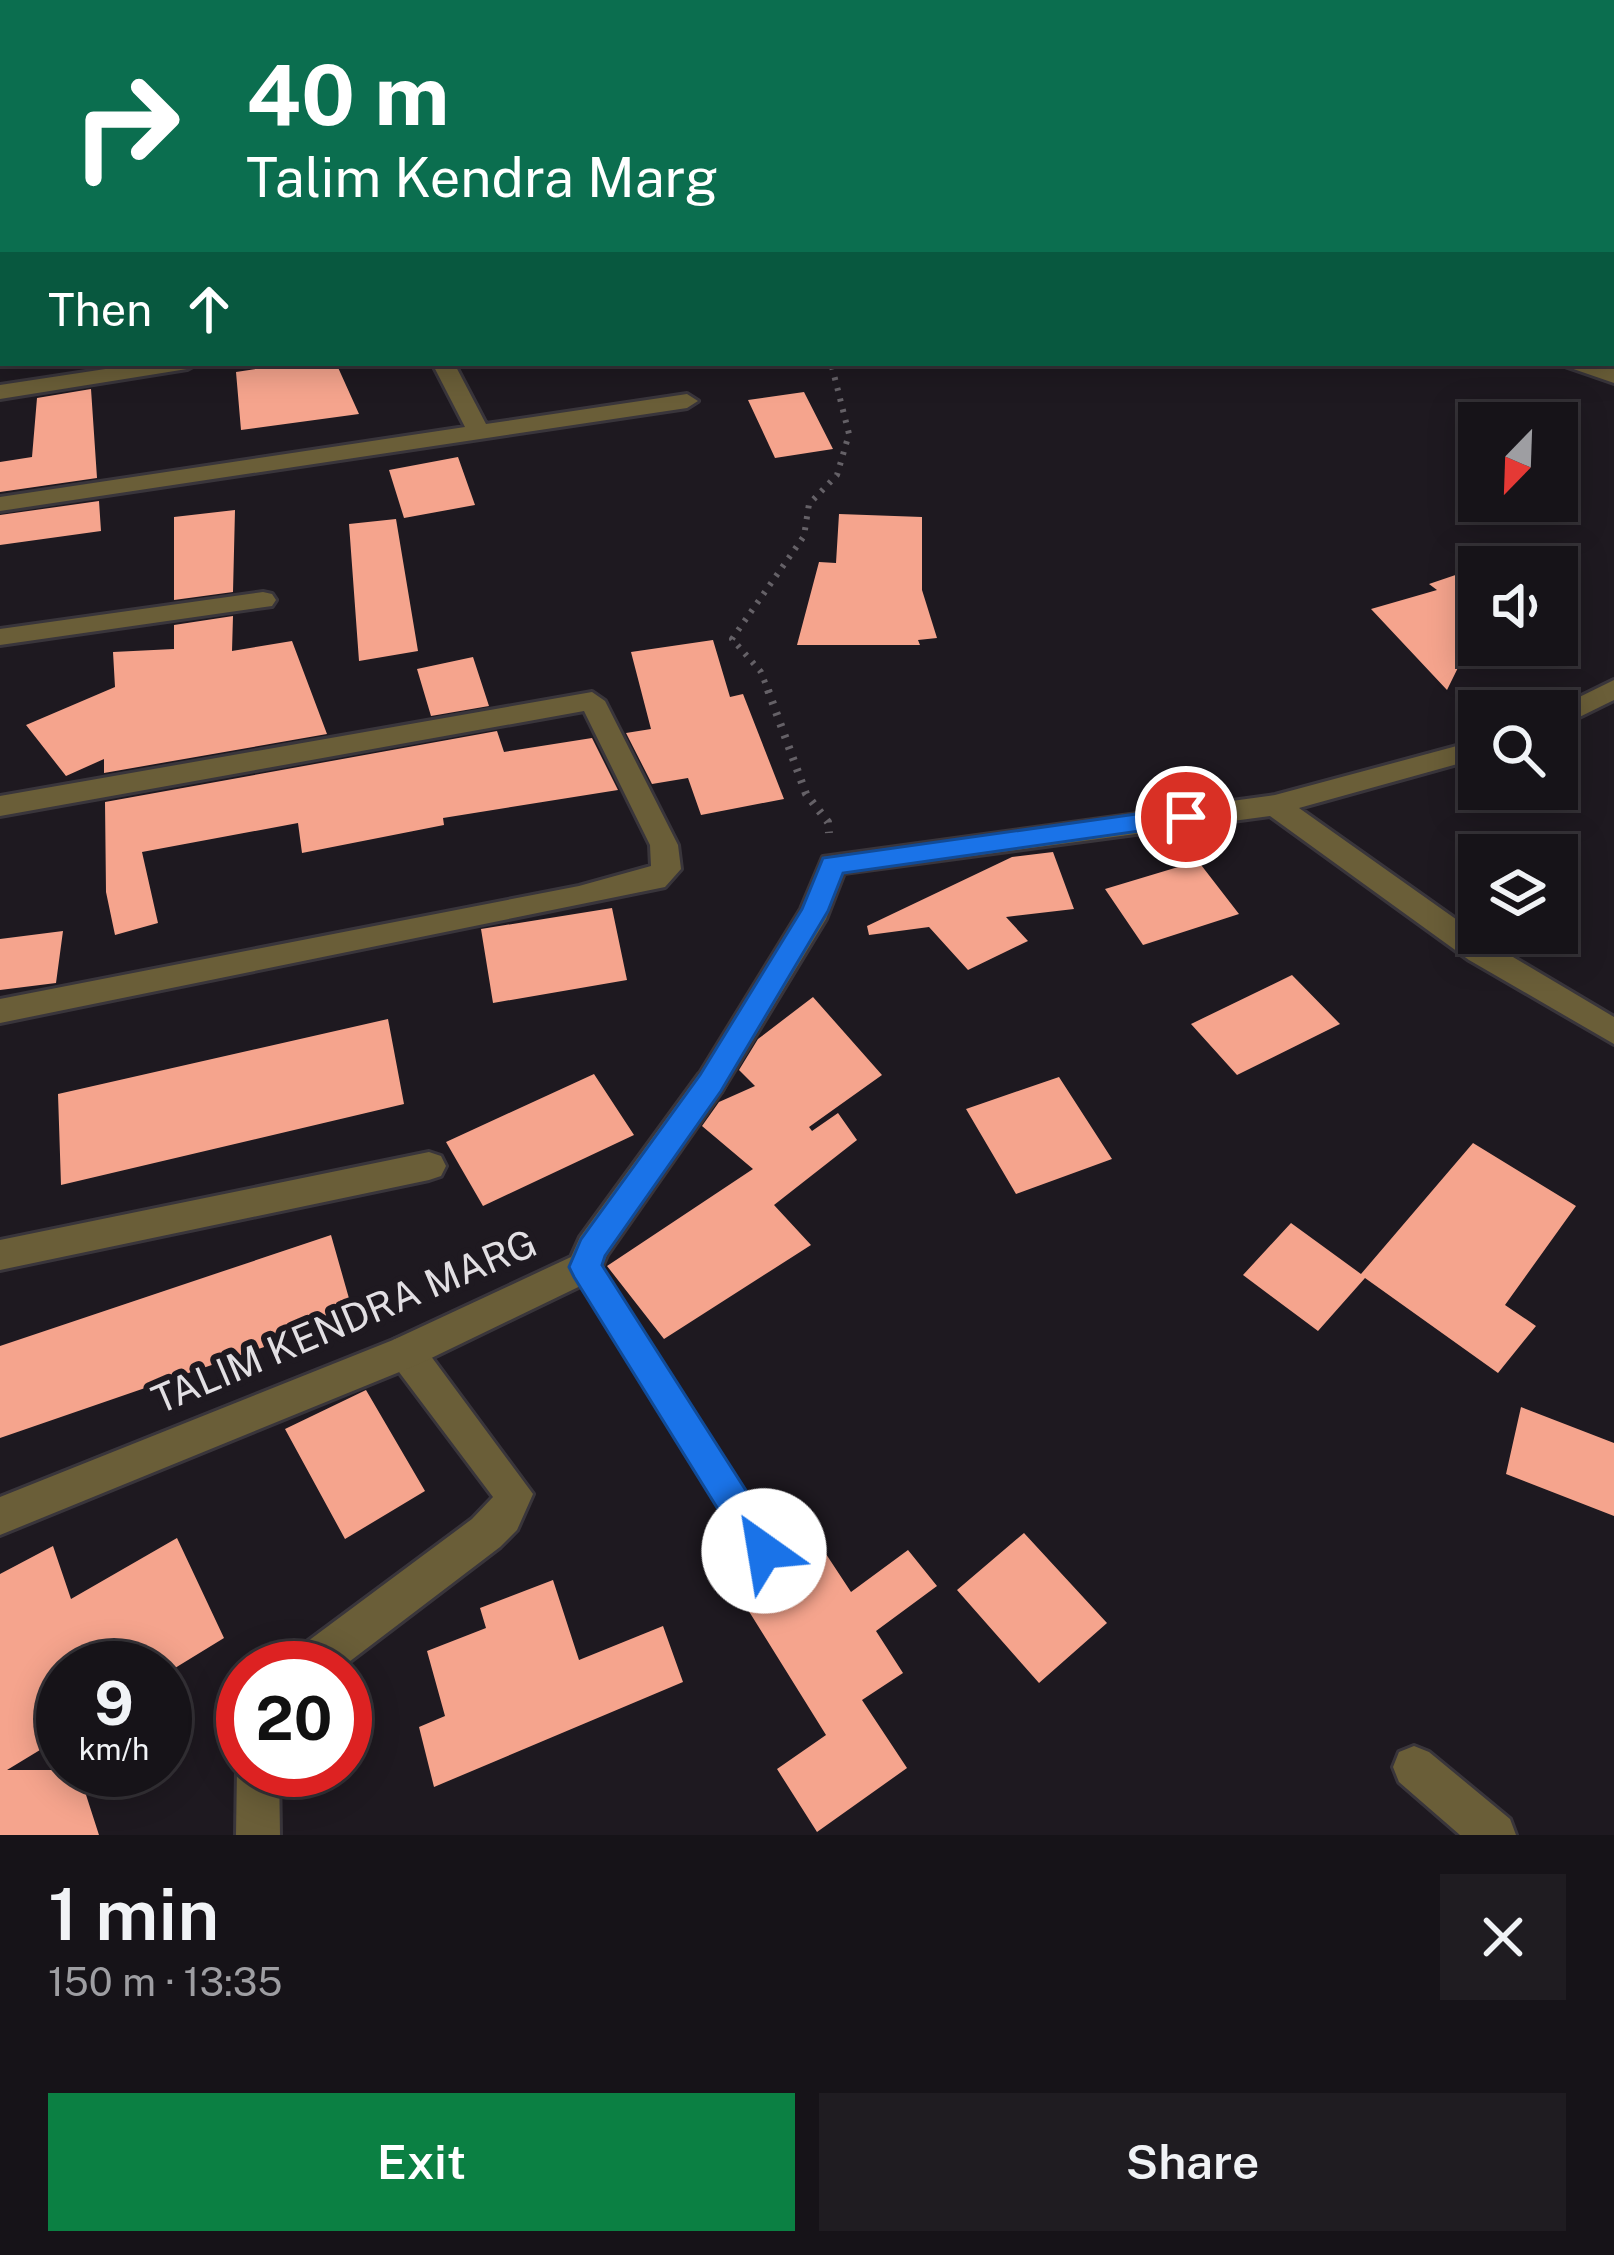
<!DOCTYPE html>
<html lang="en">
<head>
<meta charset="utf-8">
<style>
  :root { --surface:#161318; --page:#1f1c21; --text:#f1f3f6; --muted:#9e9ea2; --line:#353237; --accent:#0b8043 }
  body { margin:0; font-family:"Public Sans",sans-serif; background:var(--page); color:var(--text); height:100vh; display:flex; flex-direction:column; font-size:45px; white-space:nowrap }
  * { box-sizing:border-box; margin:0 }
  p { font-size:39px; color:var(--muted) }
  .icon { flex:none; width:66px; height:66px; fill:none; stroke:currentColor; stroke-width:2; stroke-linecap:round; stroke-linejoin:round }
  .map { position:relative; height:1835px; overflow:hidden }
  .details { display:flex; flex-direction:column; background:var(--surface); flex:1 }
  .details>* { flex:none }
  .banner { position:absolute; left:0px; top:0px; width:1614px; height:366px; box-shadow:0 6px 30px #0003,0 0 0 3px var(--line); background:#0b6e4f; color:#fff; overflow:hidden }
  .needle { width:78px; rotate:203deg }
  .buttons { position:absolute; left:1458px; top:402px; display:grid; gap:24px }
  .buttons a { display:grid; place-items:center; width:120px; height:120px; border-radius:0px; background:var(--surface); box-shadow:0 6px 30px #0003,0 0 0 3px var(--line); font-size:60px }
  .speed { position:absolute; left:36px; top:1641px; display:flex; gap:24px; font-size:60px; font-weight:700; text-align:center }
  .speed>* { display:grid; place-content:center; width:156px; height:156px; border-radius:50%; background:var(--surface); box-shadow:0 6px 30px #0003,0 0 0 3px var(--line); line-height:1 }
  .speed small { font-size:30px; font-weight:400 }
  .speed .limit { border:18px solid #d22; background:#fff; color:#111 }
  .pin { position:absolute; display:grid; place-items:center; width:102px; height:102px; color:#fff; margin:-51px; border:6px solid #fff; border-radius:50%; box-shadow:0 3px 12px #0007 }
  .me { position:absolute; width:132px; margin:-66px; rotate:328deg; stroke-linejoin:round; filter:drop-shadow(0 0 9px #0008) }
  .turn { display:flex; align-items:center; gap:42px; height:252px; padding:0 48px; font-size:54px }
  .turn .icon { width:156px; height:156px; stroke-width:2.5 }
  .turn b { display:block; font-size:84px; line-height:102px }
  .then { display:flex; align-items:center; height:114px; padding:0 48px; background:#0003; gap:24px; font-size:45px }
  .round { display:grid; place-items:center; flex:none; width:126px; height:126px; border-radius:0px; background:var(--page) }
  .summary { display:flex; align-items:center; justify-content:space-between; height:204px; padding:0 48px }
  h1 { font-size:72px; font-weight:600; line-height:90px }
  .action { display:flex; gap:24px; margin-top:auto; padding:24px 48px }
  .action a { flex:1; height:138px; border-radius:0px; background:var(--accent); color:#fff; font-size:48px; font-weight:600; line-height:138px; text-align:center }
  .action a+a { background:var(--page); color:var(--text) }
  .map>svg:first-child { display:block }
  .building { fill:#f5a48d }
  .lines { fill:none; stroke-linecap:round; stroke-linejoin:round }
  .service-casing { stroke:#39353b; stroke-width:6 }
  .minor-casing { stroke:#39353b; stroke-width:6 }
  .tertiary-casing { stroke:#39353b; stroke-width:6 }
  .path-far1 { stroke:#656167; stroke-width:6; stroke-dasharray:3 8; stroke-linecap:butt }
  .path { stroke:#656167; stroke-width:8; stroke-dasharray:3 9; stroke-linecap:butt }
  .service { fill:#6a5e38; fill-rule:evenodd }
  .minor { fill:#6a5e38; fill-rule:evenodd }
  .tertiary { fill:#6a5e38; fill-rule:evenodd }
  .route { fill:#1a73e8; stroke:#114b97; stroke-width:3 }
  .labels { text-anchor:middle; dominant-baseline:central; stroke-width:12; stroke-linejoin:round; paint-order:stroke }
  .near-street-label { font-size:39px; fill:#e2dfe3; stroke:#1e1920 }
</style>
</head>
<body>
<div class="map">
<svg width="1614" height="1835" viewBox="0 0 1614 1835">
  <rect width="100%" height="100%" fill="#1e1920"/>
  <!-- building -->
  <path class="building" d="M294 363H336L359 414 241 430 236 372Z
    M91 389 97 478 0 492V462L32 457 37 398Z
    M804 392 833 449 775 458 748 400Z
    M458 457 475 505 404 518 389 470Z
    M99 501 101 531 0 545V515Z
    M235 510 233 592 174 600V517Z
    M839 514 922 517V590L937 638 918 640 920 645H797L819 562 836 563Z
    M396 519 418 651 359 661 349 524Z
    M1479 567V625L1447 690 1371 609 1437 590 1429 584Z
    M233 616 232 651 292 641 327 734 104 773V759L66 776 26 725 115 687 113 652 174 649V625Z
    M713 640 730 697 743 694 784 799 701 815 688 778 652 784 626 733 651 729 631 652Z
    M473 657 489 706 431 716 417 669Z
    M497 731 504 752 592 738 618 790 443 818 444 825 302 853 298 823 142 852 158 923 115 935 106 892 105 802Z
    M1053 852 1074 909 1006 917 1028 941 968 970 929 927 869 935 867 926 1012 857Z
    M1198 861 1239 914 1143 945 1105 889Z
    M612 908 627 980 493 1003 481 929Z
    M63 931 56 983 0 990V939Z
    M1292 975 1340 1024 1237 1075 1191 1024Z
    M813 997 882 1075 809 1127 812 1131 838 1113 857 1140 774 1205 811 1245 664 1339 607 1266 753 1169 702 1126 719 1102 755 1086 739 1070 758 1039Z
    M388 1019 404 1104 61 1185 58 1094Z
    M594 1074 634 1135 483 1206 446 1142Z
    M1059 1077 1112 1159 1016 1194 966 1109Z
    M1473 1143 1576 1206 1505 1305 1536 1326 1498 1373 1365 1278 1318 1331 1243 1275 1291 1223 1361 1274Z
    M331 1235 354 1316 0 1438V1346Z
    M366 1390 425 1491 345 1539 285 1429Z
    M1521 1407 1614 1443V1516L1506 1474Z
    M1024 1533 1107 1623 1039 1683 957 1590Z
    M177 1538 224 1638 175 1668H130L121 1647 81 1668H63V1678L50 1684 63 1736 7 1770H78L99 1835H0V1574L53 1546 71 1599Z
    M908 1550 937 1586 876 1631 903 1673 862 1700 907 1768 817 1832 777 1769 826 1735 745 1605 826 1554 851 1592Z
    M553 1580 579 1660 663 1626 683 1682 434 1787 419 1727 445 1716 427 1651 486 1628 480 1608Z"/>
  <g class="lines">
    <defs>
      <path id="service" d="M585 1256 594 1259 774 1541 778 1551 774 1561 764 1565 754 1561 576 1275 573 1267 576 1259Z"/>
      <path id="minor" d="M22 0H38V3H22Z
        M175 0H191L192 3H176Z
        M639 0H658L660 3H641Z
        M0 107H3L0 123Z
        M0 143H3V153H0Z
        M145 363H198L187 369 0 399V385Z
        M432 363H454L486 424 687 394 698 401 687 408 0 511V497L465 427Z
        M1556 363H1591L1614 369V383Z
        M263 592 272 594 276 600 272 606 0 645V629Z
        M1614 680V700L1557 728V711H1551Z
        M592 692 605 701 678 845 681 869 665 887 0 1023V999L579 886 651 866 650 845 584 711 0 816V796Z
        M1479 740V758L1299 808 1491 944 1614 1017V1044L1469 960 1270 816 844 873 826 919 721 1092 710 1096 699 1092 694 1083 801 909 823 857 1275 795Z
        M429 1152 441 1156 446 1166 441 1176 429 1180 0 1270V1240Z
        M406 1335 419 1340 533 1494 517 1530 500 1547 341 1668H286L292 1653 472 1519 493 1497 393 1364 388 1352 393 1340Z
        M1414 1746 1429 1752 1510 1819 1516 1835H1460L1399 1782 1393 1767 1399 1752Z
        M243 1755V1770H279L280 1835H236L237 1770Z"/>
      <path id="tertiary" d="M710 1070 721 1074 726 1083 721 1092 607 1255 597 1278 419 1364 0 1535V1497L393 1340 571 1257 580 1237 699 1074Z"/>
    </defs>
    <!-- service casing -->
    <use href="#service" class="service-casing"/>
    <!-- minor casing -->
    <use href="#minor" class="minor-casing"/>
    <!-- tertiary casing -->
    <use href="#tertiary" class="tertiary-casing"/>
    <!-- path-far1 -->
    <path class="path-far1" d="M769 693 761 672 732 639 804 536 809 504 837 475 849 434 831 363"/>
    <!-- path -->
    <path class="path" d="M768 690 806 794 828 822 829 833"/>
    <!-- service -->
    <use href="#service" class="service"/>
    <!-- minor -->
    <use href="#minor" class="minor"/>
    <!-- tertiary -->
    <use href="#tertiary" class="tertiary"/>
  </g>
  <!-- route -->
  <path class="route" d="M1186 807 1196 810 1199 817 1196 823 843 873 828 911 721 1091 605 1256 602 1265 777 1539 782 1551 777 1564 764 1569 752 1564 574 1277 569 1267 581 1239 700 1075 802 909 823 858Z"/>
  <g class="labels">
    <!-- near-street labels -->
    <g class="near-street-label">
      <text transform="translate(344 1321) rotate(-23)">TALIM KENDRA MARG</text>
    </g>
  </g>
</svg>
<div class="buttons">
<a><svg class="needle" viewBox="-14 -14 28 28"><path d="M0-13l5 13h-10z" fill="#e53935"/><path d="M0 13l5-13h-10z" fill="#9e9ea2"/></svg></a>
<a><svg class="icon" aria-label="sound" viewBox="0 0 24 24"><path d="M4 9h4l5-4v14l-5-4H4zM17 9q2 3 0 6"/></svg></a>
<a><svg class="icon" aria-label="search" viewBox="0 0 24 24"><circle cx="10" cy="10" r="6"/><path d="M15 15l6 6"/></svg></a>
<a><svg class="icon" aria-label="layers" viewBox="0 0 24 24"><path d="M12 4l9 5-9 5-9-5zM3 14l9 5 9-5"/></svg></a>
</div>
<div class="speed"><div>9<small>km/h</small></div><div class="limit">20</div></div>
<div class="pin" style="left:1186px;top:817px;background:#d93025"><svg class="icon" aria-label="arrive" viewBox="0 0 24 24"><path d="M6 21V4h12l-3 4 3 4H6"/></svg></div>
<svg class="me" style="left:764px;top:1551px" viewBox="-20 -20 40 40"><circle r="19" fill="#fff"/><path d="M0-13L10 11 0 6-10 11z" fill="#1a73e8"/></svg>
<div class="banner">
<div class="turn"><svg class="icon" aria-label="right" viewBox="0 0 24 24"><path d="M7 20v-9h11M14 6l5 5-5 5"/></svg><div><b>40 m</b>Talim Kendra Marg</div></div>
<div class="then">Then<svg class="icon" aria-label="ahead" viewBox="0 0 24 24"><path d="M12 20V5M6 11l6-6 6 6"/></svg></div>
</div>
</div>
<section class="details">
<div class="summary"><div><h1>1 min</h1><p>150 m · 13:35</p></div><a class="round"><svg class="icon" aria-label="close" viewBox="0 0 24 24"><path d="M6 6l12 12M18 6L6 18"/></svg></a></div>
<div class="action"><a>Exit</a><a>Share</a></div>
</section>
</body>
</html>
